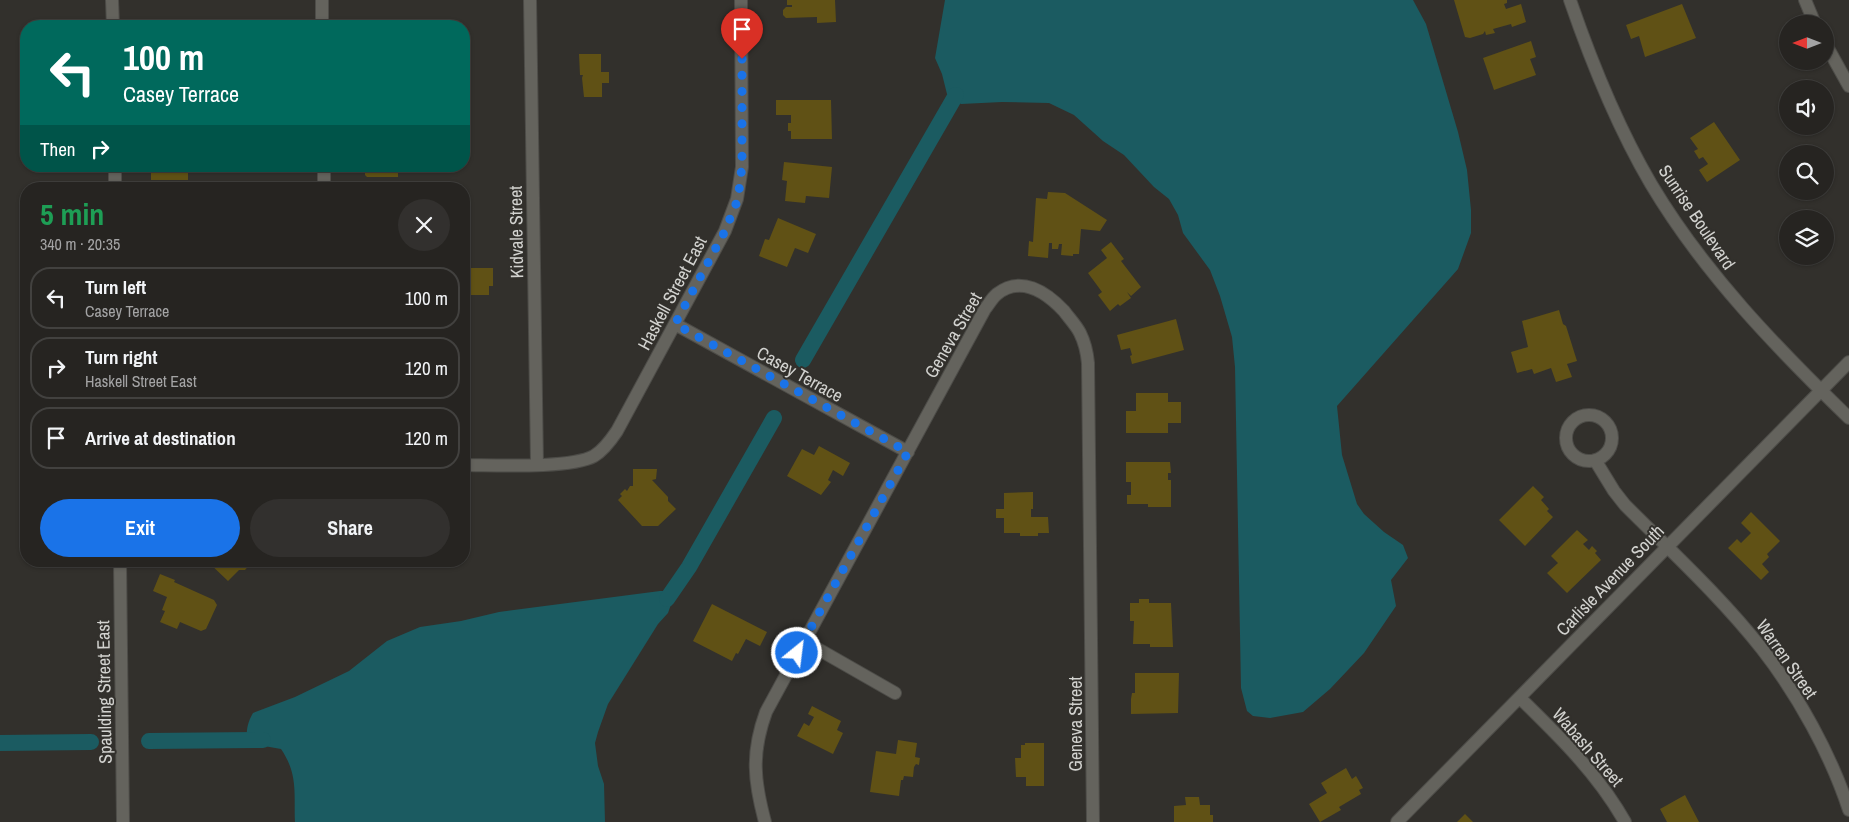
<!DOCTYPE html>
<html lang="en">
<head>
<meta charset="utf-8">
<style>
  :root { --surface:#262421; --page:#32302e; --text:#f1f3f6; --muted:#a4a4a5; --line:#42413f; --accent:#1a73e8 }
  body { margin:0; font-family:"Archivo Narrow",sans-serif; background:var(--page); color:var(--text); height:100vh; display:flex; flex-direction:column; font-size:19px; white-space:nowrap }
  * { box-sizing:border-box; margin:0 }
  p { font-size:16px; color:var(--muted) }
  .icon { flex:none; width:28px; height:28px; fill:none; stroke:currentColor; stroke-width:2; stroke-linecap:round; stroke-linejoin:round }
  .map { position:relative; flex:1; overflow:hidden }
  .side { position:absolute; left:20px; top:182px; width:450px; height:385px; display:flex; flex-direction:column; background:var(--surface); border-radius:20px; box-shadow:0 1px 4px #0004,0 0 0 1px var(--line) }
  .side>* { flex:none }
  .top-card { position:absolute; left:20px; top:20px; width:450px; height:152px; border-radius:20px; box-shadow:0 1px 4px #0004,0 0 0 1px var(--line); background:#00695c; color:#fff; overflow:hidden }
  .needle { width:32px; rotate:270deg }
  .buttons { position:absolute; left:1779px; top:15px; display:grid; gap:10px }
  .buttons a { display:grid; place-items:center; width:55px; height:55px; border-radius:50%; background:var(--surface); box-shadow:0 1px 4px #0004,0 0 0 1px var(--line); font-size:25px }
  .pin { position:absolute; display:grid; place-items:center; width:42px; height:42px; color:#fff; margin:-51px -21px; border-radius:50% 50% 50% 0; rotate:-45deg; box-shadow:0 0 5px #0007 }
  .pin .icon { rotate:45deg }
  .me { position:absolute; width:55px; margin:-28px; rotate:29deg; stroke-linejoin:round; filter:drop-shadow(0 0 4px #0008) }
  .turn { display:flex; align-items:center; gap:18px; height:105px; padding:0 20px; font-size:22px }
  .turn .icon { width:65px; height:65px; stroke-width:2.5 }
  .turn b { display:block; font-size:35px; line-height:42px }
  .then { display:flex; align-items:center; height:48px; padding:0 20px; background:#0003; gap:10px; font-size:19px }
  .round { display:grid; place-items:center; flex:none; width:52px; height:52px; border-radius:26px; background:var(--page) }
  .head { display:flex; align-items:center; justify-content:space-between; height:85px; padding:0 20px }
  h1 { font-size:30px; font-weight:700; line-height:38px; color:#1e9e55 }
  .primary-button { display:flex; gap:10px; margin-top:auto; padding:10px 20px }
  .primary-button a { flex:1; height:58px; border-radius:30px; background:var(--accent); color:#fff; font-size:20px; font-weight:700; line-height:58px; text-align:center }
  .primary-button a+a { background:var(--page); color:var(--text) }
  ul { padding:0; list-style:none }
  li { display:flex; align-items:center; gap:15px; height:62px; margin:0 10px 8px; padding:0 10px; border:2px solid var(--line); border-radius:20px }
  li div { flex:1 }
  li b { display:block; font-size:19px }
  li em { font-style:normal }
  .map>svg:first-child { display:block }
  .water { fill:#1b5b61 }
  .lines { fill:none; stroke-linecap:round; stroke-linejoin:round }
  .canal { stroke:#1b5b61; stroke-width:16 }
  .building { fill:#605115 }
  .street-casing { stroke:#4d4c48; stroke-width:14 }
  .street { stroke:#64635d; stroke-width:12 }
  .route { stroke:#1a73e8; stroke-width:9; stroke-dasharray:0 16.2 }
  .labels { text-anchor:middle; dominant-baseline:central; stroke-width:4; stroke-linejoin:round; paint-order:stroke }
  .street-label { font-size:18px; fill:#d2d2cf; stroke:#32302c }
</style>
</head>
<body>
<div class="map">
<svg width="1849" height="822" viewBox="0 0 1849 822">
  <rect width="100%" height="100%" fill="#32302c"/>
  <!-- water -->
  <path class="water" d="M945 0H1413L1426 24 1458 132 1467 170 1471 210V233L1458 269 1337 406 1342 455 1357 504 1364 514 1384 532 1403 545 1408 558 1391 580 1396 606 1364 653 1330 689 1303 712 1270 718 1253 716 1247 711 1241 688 1235 367 1232 337 1220 296 1210 270 1183 233 1178 215 1169 199 1154 187 1124 155 1103 141 1074 115 1049 103 1002 102 961 104 947 94 942 74 935 58Z
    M660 591H668L674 596 668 613 658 624 608 704 598 732 595 743 598 766 604 784 605 822H295C294 793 298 774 281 749L247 743C246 732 247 723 253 713L295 697 349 671 387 641 420 627 461 621 499 612Z"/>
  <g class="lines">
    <!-- canal -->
    <path class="canal" d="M803 360 956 95
      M667 599 689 567 774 418
      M149 741 263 740
      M0 743 91 742"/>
  </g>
  <!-- building -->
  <path class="building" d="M787 0H835L836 22 817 23V17L786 18 783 15V10L786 7H792V5H787Z
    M1454 0H1507V3L1504 4 1506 9 1521 4 1526 22 1512 27 1511 24 1493 29 1495 33 1486 35 1485 31 1483 34 1470 38 1465 37Z
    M1682 4 1696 38 1645 57 1639 36 1631 39 1626 25Z
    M1531 41 1536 57 1530 59 1536 75 1494 90 1483 58Z
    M579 54H601V72H609V83H602V97H584L582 78 583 75H580Z
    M776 100H831L832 139H791V131H788V123H791V115H776Z
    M1714 122 1740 160 1707 182 1699 170 1708 164 1703 157 1699 159 1694 151 1698 149 1690 138Z
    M784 162 832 167 829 198 806 196 805 203 785 201 787 181 782 180Z
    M151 166H188V180H151Z
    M367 166H398V177H367L365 175V169Z
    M1048 192 1065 193 1107 220 1100 231 1081 229 1079 254H1073V256L1061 255 1062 244H1059L1058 249H1052V243H1049L1048 258 1028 256 1029 241 1033 242 1036 198 1047 199Z
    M778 218 816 234 808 253 795 248 787 267 759 256 765 239 769 240Z
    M24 241H26V257H24Z
    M1111 242 1124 259 1121 261 1141 287 1131 296 1127 292 1131 298 1120 306 1118 304 1110 311 1098 295 1102 292 1088 273 1107 258 1101 250Z
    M464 268H493V286H489V295H464Z
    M1559 310 1563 324 1566 326 1577 361 1567 364 1572 377 1556 382 1551 368 1534 374 1532 369 1517 373 1511 352 1528 347 1522 321Z
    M1176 319 1184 350 1132 364 1130 356 1132 355 1130 348 1121 350 1117 335Z
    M1136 393H1168V402H1181V423H1168V433H1126V411H1136Z
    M819 446 850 463 843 476 833 470 828 480 831 482 821 495 787 476 802 449 814 455Z
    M1126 462H1170L1171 473H1168V480H1171V507H1148V504H1127V495H1131V482H1126Z
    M633 469H657L656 479 652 480 668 497V501L676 509 658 526H642L618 500 622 496 620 494 625 489 627 491 630 486H633Z
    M1533 486 1544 497 1541 500 1549 509 1547 511 1553 517 1525 546 1499 520Z
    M1033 492V509H1031V517H1048L1049 533H1038V536H1020V533H1004V518H996V509H1004V493Z
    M1751 512 1780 541 1767 554 1769 557 1762 564 1769 572 1761 580 1728 548 1737 539 1741 543 1751 533 1741 523Z
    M1577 530 1588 540 1583 544 1589 550 1592 546 1597 551 1595 553 1601 560 1567 593 1547 573 1558 563 1551 556Z
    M207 561H253L245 570H239L228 581Z
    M160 574 175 580 174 582 214 600 217 605 206 629 201 631 180 622 177 629 160 622 165 611 162 610 167 597 153 591Z
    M1139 599H1149V603H1171L1173 647H1150V644H1133L1134 621H1130V603H1139Z
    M712 604 767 632 760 646 746 639 738 654 736 653 732 661 693 641Z
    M1135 673H1179L1178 713 1131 714V699L1132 693H1135Z
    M812 706 841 721 837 730 843 733 833 754 797 736 804 723 809 726 814 717 808 714Z
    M898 740 917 743 915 757 920 758 919 765 916 764 914 767 913 777 904 776 903 780H901L899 796 870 792 876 751 896 754Z
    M1025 743H1044V786H1026V777H1016L1015 758H1021V745H1025Z
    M1346 768 1352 779 1356 776 1363 788 1359 790 1361 794 1339 807 1341 810 1320 822 1309 804 1327 793 1321 783Z
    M1685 795 1699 822H1667L1660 809Z
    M1185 797H1199L1200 805H1210V815H1213V822H1174V806L1186 805Z
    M1465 814 1473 822H1457Z"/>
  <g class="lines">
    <defs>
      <path id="street" d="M112 0 113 26
        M322 0V26
        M530 0 537 464
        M1570 0C1592 64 1617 126 1651 184 1704 273 1776 347 1849 418
        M1805 0 1815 24
        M1825 43 1849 86
        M115 166V189
        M324 166V189
        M675 324 908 452
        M1566 438a23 23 0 1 1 46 0a23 23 0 1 1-46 0Z
        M1595 460 1614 491 1625 505C1672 552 1721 597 1762 649 1798 695 1831 755 1849 810
        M464 465C493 465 570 469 594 456 604 450 611 440 617 431L725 231 737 199 742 167 741 0
        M120 561 123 822
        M804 641 895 693
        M1520 698C1559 736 1598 774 1625 822
        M765 822C754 781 751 753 766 712L985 309C989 304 992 298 997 294 1021 275 1046 292 1064 311 1069 318 1076 325 1080 333 1085 343 1087 352 1088 363L1093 822
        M1397 822 1849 362"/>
    </defs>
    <!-- street casing -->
    <use href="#street" class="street-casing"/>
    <!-- street -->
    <use href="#street" class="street"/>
  </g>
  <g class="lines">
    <!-- route -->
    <path class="route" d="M742 59V166L738 199 725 231 675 324 908 452 797 653"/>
  </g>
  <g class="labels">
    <!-- street labels -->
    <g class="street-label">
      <text transform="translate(1697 217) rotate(56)">Sunrise Boulevard</text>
      <text transform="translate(516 232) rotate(-91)">Kidvale Street</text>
      <text transform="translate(672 293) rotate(-62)">Haskell Street East</text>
      <text transform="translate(953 335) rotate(-60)">Geneva Street</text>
      <text transform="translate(800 374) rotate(29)">Casey Terrace</text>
      <text transform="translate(1610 580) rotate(-46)">Carlisle Avenue South</text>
      <text transform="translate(1787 659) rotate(55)">Warren Street</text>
      <text transform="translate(104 692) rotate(-91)">Spaulding Street East</text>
      <text transform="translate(1075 724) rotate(-90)">Geneva Street</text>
      <text transform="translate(1588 747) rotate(49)">Wabash Street</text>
    </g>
  </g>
</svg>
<div class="buttons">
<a><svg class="needle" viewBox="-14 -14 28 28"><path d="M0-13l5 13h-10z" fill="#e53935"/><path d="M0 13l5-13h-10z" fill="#a4a4a5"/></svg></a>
<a><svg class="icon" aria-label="sound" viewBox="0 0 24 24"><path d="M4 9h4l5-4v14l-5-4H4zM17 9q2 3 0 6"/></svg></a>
<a><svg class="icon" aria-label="search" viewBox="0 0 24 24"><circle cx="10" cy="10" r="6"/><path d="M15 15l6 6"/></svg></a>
<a><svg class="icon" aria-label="layers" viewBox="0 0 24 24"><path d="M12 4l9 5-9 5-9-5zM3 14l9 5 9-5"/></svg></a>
</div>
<div class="pin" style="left:742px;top:59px;background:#d93025"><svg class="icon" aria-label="arrive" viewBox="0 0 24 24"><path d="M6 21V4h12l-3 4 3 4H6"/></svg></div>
<svg class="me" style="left:797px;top:653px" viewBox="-20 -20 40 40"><circle r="17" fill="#1a73e8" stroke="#fff" stroke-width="3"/><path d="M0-11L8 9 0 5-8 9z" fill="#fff"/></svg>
<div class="top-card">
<div class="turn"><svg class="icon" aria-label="left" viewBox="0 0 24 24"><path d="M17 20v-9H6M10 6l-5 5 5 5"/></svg><div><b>100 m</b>Casey Terrace</div></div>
<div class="then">Then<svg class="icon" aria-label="right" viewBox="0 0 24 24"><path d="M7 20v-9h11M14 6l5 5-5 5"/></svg></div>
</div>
<section class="side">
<div class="head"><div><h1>5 min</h1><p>340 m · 20:35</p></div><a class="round"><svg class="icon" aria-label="close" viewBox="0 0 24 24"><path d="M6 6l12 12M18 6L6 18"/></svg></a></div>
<ul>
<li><svg class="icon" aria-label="left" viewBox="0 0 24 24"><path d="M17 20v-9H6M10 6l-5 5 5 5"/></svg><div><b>Turn left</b><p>Casey Terrace</p></div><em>100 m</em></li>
<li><svg class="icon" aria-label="right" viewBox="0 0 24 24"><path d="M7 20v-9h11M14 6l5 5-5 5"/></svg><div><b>Turn right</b><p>Haskell Street East</p></div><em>120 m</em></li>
<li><svg class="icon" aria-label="arrive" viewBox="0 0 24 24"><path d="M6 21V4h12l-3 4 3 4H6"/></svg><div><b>Arrive at destination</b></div><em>120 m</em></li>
</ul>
<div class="primary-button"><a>Exit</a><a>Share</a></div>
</section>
</div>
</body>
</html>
